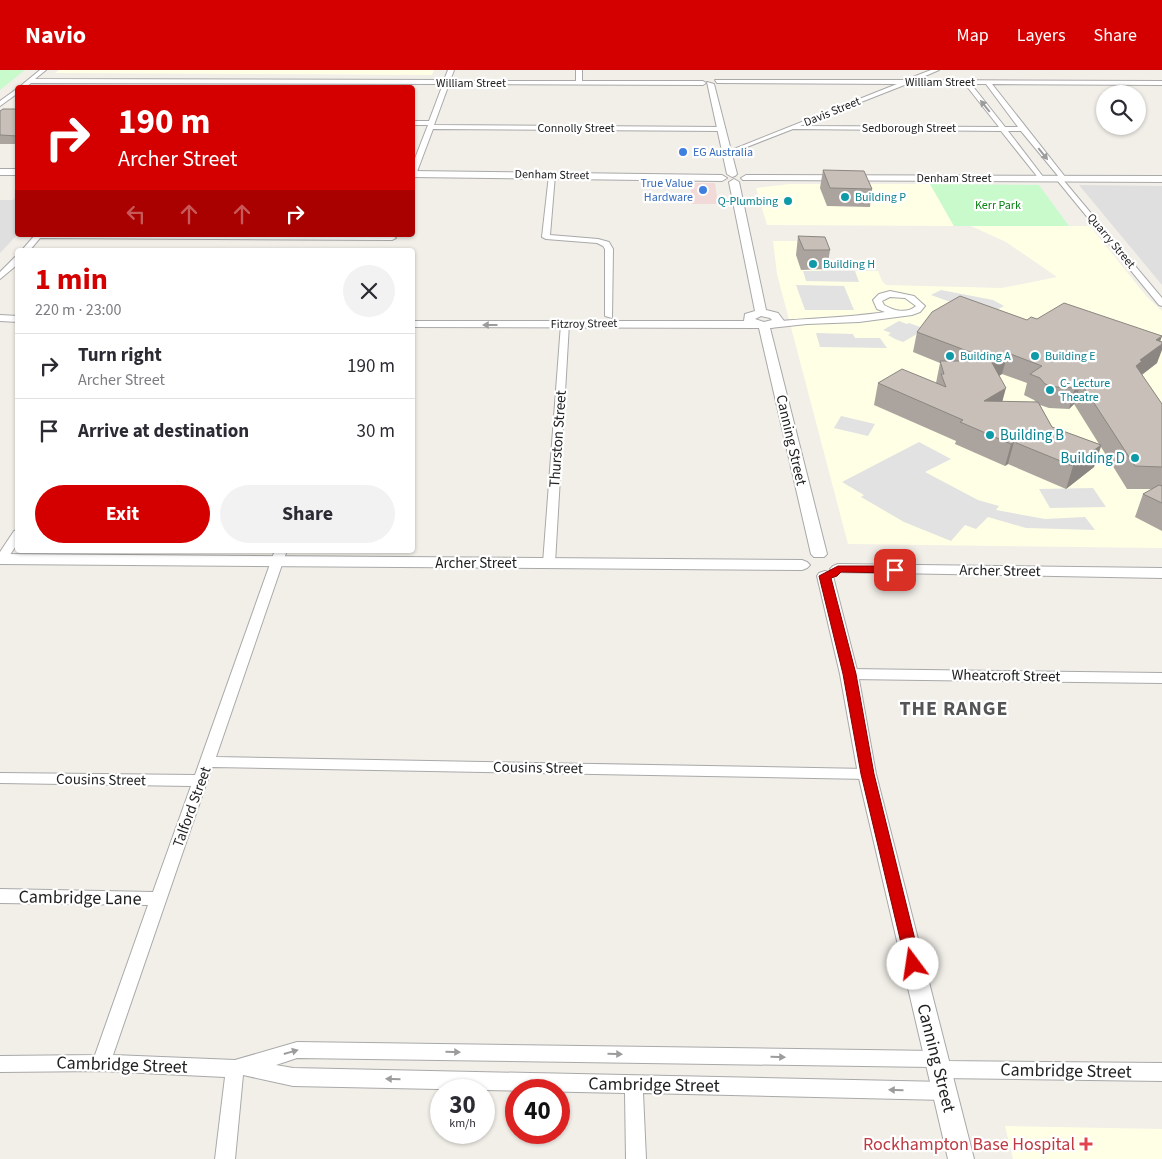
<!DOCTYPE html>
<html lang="en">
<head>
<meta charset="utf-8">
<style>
  :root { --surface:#fff; --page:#f2f2f3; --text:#2b2b33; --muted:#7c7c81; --line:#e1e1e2; --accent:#d40000 }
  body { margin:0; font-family:"Source Sans 3",sans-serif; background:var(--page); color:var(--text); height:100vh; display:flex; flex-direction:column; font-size:19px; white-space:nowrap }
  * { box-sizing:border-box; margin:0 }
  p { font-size:16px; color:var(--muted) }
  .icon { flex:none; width:28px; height:28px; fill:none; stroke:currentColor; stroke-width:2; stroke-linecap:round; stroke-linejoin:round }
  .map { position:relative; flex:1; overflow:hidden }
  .details { position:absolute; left:15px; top:178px; width:400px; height:305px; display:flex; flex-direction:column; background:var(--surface); border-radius:5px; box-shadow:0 1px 4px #0004 }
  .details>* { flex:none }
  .banner { position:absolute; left:15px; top:15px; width:400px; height:152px; border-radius:5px; box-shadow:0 1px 4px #0004; background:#d40000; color:#fff; overflow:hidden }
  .controls { position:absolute; left:1096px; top:15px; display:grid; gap:10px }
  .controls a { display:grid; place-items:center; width:50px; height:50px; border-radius:50%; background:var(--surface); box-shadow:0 1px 4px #0004; font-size:25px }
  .speed { position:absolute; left:430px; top:1009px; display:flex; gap:10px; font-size:25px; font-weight:700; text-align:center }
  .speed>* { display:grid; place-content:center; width:65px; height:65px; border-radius:50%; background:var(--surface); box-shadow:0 1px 4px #0004; line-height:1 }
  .speed small { font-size:12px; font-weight:400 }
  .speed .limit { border:8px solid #d22; background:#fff; color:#111 }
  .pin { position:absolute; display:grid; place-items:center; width:42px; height:42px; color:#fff; margin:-21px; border-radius:10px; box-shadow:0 2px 8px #0006 }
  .me { position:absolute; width:55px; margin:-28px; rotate:346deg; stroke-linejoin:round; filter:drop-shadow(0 0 4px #0008) }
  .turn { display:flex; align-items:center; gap:18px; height:105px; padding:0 20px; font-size:22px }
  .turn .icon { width:65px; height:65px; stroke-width:2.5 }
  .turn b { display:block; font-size:35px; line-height:42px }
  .lanes { display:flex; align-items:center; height:48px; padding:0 20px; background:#0003; justify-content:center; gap:25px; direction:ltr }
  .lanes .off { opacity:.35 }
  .round { display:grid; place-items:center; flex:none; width:52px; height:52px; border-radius:26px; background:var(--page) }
  .summary { display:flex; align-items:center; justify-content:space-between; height:85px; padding:0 20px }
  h1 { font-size:30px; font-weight:700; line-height:38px; color:var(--accent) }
  .cta { display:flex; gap:10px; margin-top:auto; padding:10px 20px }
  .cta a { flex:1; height:58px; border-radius:30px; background:var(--accent); color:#fff; font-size:20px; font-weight:700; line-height:58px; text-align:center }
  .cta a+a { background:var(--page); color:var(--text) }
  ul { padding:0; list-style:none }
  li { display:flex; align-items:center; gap:15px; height:65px; padding:0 20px; border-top:1px solid var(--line) }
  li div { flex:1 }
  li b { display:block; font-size:19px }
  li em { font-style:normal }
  header { display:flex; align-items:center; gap:30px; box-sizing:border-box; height:70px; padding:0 25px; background:var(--accent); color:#fff }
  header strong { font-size:24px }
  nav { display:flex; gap:28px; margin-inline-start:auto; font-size:18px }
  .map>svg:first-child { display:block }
  .residential { fill:#e0dfdf }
  .commercial { fill:#f2dad9 }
  .education { fill:#ffffe5 }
  .park { fill:#c8facc }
  .parking { fill:#e2e2e2 }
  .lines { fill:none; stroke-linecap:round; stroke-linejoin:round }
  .minor-casing { stroke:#a9a9a9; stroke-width:2 }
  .tertiary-casing { stroke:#a9a9a9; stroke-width:2 }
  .minor { fill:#fff; fill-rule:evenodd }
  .tertiary { fill:#fff; fill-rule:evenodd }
  .wall { fill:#aba49e; fill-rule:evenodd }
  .shaded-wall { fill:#8b8681 }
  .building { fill:#c7bfb8; stroke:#8b8681 }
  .oneway { fill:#9c9c9c }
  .route { fill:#d40000; stroke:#8a0000 }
  .shop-dot { fill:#3f7fe0; stroke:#fff; stroke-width:2 }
  .culture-dot { fill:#0f9aa8; stroke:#fff; stroke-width:2 }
  .health-dot { fill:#e0444e; stroke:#fff; stroke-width:2 }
  .labels { text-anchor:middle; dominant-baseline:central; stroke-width:4.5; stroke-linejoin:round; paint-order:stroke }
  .far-street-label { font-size:12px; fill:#222; stroke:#fff }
  .far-shop-label { font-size:12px; fill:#366cbe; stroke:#fff; text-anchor:start }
  .far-culture-label { font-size:12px; fill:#0d838f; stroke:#fff; text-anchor:start }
  .far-park-label { font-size:12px; fill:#0c8416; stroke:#fff }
  .culture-label { font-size:15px; fill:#0d838f; stroke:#fff; text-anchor:start }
  .street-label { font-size:15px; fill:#222; stroke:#fff }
  .near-street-label { font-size:18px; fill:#222; stroke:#fff }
  .near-health-label { font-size:18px; fill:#be3a42; stroke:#fff; text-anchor:end }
  .district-label { font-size:20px; font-weight:bold; letter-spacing:1px; fill:#555; stroke:#fff }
</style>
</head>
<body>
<header>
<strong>Navio</strong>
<nav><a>Map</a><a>Layers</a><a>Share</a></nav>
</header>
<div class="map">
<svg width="1162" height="1089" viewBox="0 0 1162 1089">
  <rect width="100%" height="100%" fill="#f2efe9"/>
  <!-- residential -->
  <path class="residential" d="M1079 115 1162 116V215Z
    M17 126V165L0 183V130H13Z"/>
  <!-- commercial -->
  <path class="commercial" d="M690 113H715L718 134H692Z"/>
  <!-- education -->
  <path class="education" d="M59 0H434L432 5 55 3Z
    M790 114H930L954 156 767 155 756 118Z
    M971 156H1090L1147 227 1162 241V478L848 474 777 204 773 171H808L821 201H878L882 211 886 215 1002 218 1057 207 1006 172Z
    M1005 1056 1162 1059V1089H1013Z"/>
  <!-- park -->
  <path class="park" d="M0 0H25L0 20Z
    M930 114 1039 115 1069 156H954Z"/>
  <!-- parking -->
  <path class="parking" d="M803 201H855L859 212 806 211Z
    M796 215 844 216 854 240H805Z
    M941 220 993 230 1004 236 987 245 931 225Z
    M899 251 907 254 909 253 926 259 903 272 895 269 888 265 891 263 883 260Z
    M816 263 853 264 855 268H880L887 278 820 277Z
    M841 346 875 354 868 366 834 358Z
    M919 372 951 389 925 402 978 430 999 436 996 440 1045 449 1085 447 1095 460 1026 458 988 447 976 459 965 455 951 471 904 452 861 427 864 425 842 412Z
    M1093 418 1106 437 1050 438 1039 419Z"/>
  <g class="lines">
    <defs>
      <path id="minor" d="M40 0H46L35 9 444 10 448 0H454L450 11H576V0H582V11H703L706 13 703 15 449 14 434 55 721 57 724 59 721 61 433 59 415 107 412 109V96L428 55H412V51H429L443 14 31 13 25 18H18Z
        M931 0H939L916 10 1162 11V15L992 14 1066 108 1068 109 1064 111 1162 228V236L1159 235 1057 110 1055 109 1059 107 1021 61H1008L1044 108V110H1040L1001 61 793 59 729 84 724 83 897 14 717 13 715 10H905ZM907 14H965L999 57 800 56ZM971 14H986L1018 57H1005Z
        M18 18V23L0 36V31Z
        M552 103 555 105 550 165 598 169 609 172 613 179 612 248 605 246V179L603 176 597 173 546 169 542 167 549 105Z
        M35 165 392 166 396 168 392 170 40 168 30 180H22Z
        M15 187H18V194L0 209V202Z
        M890 221 914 226 925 236 920 242 912 245 859 252 807 254 770 258 766 255 770 252C808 248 847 248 885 242L877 239 873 230 879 224ZM890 227 905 228 916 236C907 244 894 241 884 235L882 231Z
        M565 251 569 254 555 493 549 497 543 493 561 254Z
        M18 460V473L5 492H0V482L14 461Z
        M275 480H287L216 687 867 699 872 700 874 704 872 708 867 709 212 697 113 985 235 990 297 972 936 981 942 983 944 991 1162 993V1011L939 1008 933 1005 931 997 297 988 276 995 293 998 945 1012 952 1015 954 1021 952 1027 945 1030 643 1023 646 1089H626L625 1023 293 1016 243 1005 235 1089H215L225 1007 101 1001 0 1002V986L95 985 148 835 0 833V819L153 822 191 716 0 713V703L195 705Z
        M849 599 1162 603V613L849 609 844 607 842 604 844 601Z"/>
      <path id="tertiary" d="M707 12 714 14 737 104 735 106 732 107 727 104Z
        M0 99H18V105H0Z
        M412 101 722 105 727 108 722 111 412 107Z
        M746 105 1162 106V112L743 110 741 108Z
        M734 109 739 112 766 240 778 243 784 251 779 256 770 258 827 484 824 487H814L811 484 759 258 412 257V251H744L745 244 755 241 729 112ZM761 246 770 248 772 250 764 252 755 249Z
        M0 245 18 246V252L0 251Z
        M0 484 802 490 807 492 810 495 807 498 802 500 0 494Z
        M838 494 1162 498V508L833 502 830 499 833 496Z
        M825 501 831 503 833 506 858 604 876 704 974 1089H948L858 704 840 604 817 506 819 503Z"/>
    </defs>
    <!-- minor casing -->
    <use href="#minor" class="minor-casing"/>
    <!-- tertiary casing -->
    <use href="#tertiary" class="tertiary-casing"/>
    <!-- minor -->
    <use href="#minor" class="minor"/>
    <!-- tertiary -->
    <use href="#tertiary" class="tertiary"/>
  </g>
  <!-- wall -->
  <path class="wall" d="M18 39V74H0V41Z
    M823 100 872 119 870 137 827 136 820 118Z
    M798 166 830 180 827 199 801 200 796 185Z
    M1037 249 1162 266 1160 271 1157 293 1142 305 1162 334V461L1135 447 1143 424 1152 419H1127L1101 377 1094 397 1066 419 1008 394 1005 396 955 374 956 371 874 335 878 313H936L940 293 913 282 917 262ZM1002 304 1027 313 1024 325 1034 330 1036 332H1002L999 306ZM1074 334 1099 374 1052 357 1040 335 1049 338 1069 339Z"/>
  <!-- shaded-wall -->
  <path class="shaded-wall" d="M1162 266 1158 277 1162 274V280L1157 293 1137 308 1136 296 1156 270Z
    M1008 283 1002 304 989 312 994 291Z
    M1081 313 1074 334 1069 339 1075 318Z
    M1006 318 1000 340 984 331Z
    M1014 372 1008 394 1005 396 1011 374Z
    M1101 375 1094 397 1066 419 1073 396Z"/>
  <!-- building -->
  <path class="building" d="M3 39H18V66L0 65V41Z
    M823 100 864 101 872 119 830 118Z
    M798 166 825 167 830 180H804Z
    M960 226 1027 250 1031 247 1037 249 1064 233 1162 266 1156 270 1162 272V274L1140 290 1142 291 1136 296 1162 334V397L1135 396 1081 313 1075 318 1056 317 1045 314 1040 308 1030 304 1042 296 1008 283 994 291 917 262 932 242Z
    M940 291H991L1006 318 984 331 1038 332 1052 357 1101 375 1073 396 1014 372 1011 374 960 352 963 350 878 313 902 299 946 317 941 304H944Z
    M1159 415 1162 416V433L1143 424Z"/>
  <!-- one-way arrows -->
  <defs><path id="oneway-solid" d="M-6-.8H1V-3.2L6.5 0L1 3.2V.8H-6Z" transform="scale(1.25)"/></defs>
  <g class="oneway">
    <use href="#oneway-solid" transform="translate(985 36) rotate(-129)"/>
    <use href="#oneway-solid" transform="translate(1043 84) rotate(51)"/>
    <use href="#oneway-solid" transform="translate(490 255) rotate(180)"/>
    <use href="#oneway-solid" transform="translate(291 982) rotate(-16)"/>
    <use href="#oneway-solid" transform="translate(453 982) rotate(1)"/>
    <use href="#oneway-solid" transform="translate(615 984) rotate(1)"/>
    <use href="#oneway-solid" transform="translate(778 987) rotate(1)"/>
    <use href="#oneway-solid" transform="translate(393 1009) rotate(-179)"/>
    <use href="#oneway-solid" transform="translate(896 1020) rotate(-179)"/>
  </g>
  <!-- route -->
  <path class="route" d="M838 496H895L901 500 895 503 841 502 837 506 831 508 856 604 874 704 921 894 919 899 913 901 908 899 906 894 861 704 843 604 819 506Z"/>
  <!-- markers -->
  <g class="shop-dot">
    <circle cx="683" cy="82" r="5"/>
    <circle cx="703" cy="120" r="5"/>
  </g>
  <g class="culture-dot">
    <circle cx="845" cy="127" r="5"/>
    <circle cx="788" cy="131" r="5"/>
    <circle cx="813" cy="194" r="5"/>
    <circle cx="950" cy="286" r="5"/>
    <circle cx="1035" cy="286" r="5"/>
    <circle cx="1050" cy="320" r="5"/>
    <circle cx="990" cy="365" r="5"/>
    <circle cx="1135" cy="388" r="5"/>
  </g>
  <path class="health-dot" d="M1083.5 1066.5h5v5h5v5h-5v5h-5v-5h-5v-5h5z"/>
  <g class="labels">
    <!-- far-street labels -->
    <g class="far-street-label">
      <text x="940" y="12">William Street</text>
      <text x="471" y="13">William Street</text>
      <text transform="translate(832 42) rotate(-22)">Davis Street</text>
      <text x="576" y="58">Connolly Street</text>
      <text x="909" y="58">Sedborough Street</text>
      <text transform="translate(552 105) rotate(1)">Denham Street</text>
      <text x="954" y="108">Denham Street</text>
      <text transform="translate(1111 171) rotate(50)">Quarry Street</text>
      <text transform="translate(584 254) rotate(-1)">Fitzroy Street</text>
    </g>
    <!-- far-shop labels -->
    <g class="far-shop-label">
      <text x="693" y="82">EG Australia</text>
      <text x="693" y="113" text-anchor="end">True Value<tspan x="693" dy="14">Hardware</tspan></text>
    </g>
    <!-- far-culture labels -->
    <g class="far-culture-label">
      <text x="855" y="127">Building P</text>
      <text x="778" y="131" text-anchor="end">Q-Plumbing</text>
      <text x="823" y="194">Building H</text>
      <text x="960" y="286">Building A</text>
      <text x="1045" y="286">Building E</text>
      <text x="1060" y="313">C- Lecture<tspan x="1060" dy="14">Theatre</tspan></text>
    </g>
    <!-- far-park labels -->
    <g class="far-park-label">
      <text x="998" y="135">Kerr Park</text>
    </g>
    <!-- culture labels -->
    <g class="culture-label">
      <text x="1000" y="365">Building B</text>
      <text x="1125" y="388" text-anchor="end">Building D</text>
    </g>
    <!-- street labels -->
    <g class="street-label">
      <text transform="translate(558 369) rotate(-86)">Thurston Street</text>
      <text transform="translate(791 370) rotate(77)">Canning Street</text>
      <text x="476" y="493">Archer Street</text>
      <text transform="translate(1000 501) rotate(1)">Archer Street</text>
      <text transform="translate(1006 606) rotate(1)">Wheatcroft Street</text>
      <text transform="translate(538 698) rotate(1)">Cousins Street</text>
      <text transform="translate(101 710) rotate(1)">Cousins Street</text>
      <text transform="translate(192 737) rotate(-70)">Talford Street</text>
    </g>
    <!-- near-street labels -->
    <g class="near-street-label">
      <text transform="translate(80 828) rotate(1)">Cambridge Lane</text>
      <text transform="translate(936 988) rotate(76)">Canning Street</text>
      <text transform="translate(122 995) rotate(2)">Cambridge Street</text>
      <text transform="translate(1066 1001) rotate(1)">Cambridge Street</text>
      <text transform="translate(654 1015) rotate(1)">Cambridge Street</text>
    </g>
    <!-- near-health labels -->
    <g class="near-health-label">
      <text x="1075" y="1074">Rockhampton Base Hospital</text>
    </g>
    <!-- district labels -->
    <g class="district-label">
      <text x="954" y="639">THE RANGE</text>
    </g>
  </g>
</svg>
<div class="controls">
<a><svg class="icon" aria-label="search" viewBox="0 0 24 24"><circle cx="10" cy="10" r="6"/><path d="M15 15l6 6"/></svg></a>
</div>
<div class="speed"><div>30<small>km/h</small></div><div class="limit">40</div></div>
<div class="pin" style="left:895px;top:500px;background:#d93025"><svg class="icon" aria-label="arrive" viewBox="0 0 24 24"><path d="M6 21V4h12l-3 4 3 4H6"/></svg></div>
<svg class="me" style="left:913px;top:894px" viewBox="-20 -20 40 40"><circle r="19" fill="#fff"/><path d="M0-13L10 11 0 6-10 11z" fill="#d40000"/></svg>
<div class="banner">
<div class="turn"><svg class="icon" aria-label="right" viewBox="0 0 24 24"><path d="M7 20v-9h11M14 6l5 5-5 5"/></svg><div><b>190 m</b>Archer Street</div></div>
<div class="lanes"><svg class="icon off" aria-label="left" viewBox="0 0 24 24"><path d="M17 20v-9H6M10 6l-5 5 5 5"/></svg><svg class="icon off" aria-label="ahead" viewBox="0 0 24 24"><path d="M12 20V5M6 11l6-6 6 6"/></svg><svg class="icon off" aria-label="ahead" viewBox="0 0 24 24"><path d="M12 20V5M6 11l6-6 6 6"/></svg><svg class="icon" aria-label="right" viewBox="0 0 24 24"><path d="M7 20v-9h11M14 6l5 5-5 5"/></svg></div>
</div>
<section class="details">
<div class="summary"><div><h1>1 min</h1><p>220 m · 23:00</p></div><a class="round"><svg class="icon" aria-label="close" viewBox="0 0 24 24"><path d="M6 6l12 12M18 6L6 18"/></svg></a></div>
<ul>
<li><svg class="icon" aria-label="right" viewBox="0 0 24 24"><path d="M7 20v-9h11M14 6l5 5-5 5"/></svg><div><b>Turn right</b><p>Archer Street</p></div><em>190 m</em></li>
<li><svg class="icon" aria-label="arrive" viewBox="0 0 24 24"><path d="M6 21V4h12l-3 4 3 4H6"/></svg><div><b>Arrive at destination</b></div><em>30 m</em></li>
</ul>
<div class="cta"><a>Exit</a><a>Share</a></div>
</section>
</div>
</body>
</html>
